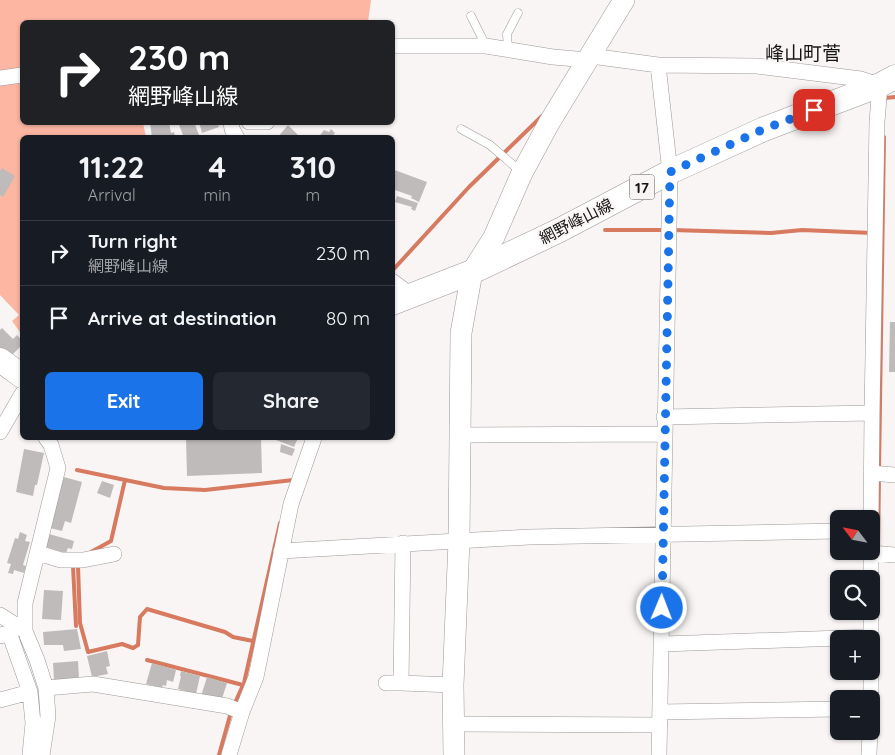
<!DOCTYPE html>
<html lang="en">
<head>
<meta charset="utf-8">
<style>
  :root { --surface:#171b24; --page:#242831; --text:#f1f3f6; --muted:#9ea1a6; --line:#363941; --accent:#1a73e8 }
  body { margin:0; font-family:Quicksand,"Noto Sans JP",sans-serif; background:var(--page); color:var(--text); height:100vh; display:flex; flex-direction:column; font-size:19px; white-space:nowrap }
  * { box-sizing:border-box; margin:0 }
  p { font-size:16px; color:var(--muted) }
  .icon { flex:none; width:28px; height:28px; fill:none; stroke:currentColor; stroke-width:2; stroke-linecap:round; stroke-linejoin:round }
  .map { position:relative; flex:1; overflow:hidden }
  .drawer { position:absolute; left:20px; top:135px; width:375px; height:305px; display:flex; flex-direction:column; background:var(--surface); border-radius:8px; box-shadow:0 1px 4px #0004 }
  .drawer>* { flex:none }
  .guide { position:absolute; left:20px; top:20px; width:375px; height:105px; border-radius:8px; box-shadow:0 1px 4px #0004; background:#202124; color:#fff; overflow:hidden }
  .needle { width:32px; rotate:302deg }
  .fabs { position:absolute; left:830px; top:510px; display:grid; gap:10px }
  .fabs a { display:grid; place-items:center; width:50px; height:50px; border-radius:8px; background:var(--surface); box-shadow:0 1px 4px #0004; font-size:25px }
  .pin { position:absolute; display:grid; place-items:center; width:42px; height:42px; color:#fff; margin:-21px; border-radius:10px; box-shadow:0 2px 8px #0006 }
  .me { position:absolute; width:55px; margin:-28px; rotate:1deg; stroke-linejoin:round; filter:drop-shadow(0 0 4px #0008) }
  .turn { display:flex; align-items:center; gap:18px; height:105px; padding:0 25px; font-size:22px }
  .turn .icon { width:65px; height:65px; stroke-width:2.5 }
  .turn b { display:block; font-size:35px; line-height:42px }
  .eta { display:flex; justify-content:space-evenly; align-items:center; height:85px; text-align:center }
  .eta b { font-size:30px; font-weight:800; line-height:35px }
  .cta { display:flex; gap:10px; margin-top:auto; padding:10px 25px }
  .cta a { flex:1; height:58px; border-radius:8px; background:var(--accent); color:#fff; font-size:20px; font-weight:800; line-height:58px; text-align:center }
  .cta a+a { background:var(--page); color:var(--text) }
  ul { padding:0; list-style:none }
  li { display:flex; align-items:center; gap:15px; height:65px; padding:0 25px; border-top:1px solid var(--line) }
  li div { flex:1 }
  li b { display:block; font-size:19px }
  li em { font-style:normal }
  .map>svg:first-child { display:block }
  .green { fill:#fcb6a2 }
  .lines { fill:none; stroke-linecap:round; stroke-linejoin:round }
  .stream { stroke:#d77a5f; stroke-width:4 }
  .building { fill:#bfbbba }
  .lane-casing { stroke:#9d9998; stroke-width:9 }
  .street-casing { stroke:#9d9998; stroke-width:16 }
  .secondary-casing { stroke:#9d9998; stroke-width:22 }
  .primary-casing { stroke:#9d9998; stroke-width:25 }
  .lane { stroke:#fff; stroke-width:8 }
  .street { stroke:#fff; stroke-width:15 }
  .secondary { stroke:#fff; stroke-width:21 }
  .primary { stroke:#fff; stroke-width:24 }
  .route { stroke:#1a73e8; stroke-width:9; stroke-dasharray:0 16.2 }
  .labels { text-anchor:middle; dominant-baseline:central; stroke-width:4.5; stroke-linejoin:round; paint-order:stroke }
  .shield { fill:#f9f5f4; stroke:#595857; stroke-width:1 }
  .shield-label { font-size:15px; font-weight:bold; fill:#151414 }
  .street-label { font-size:16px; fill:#151414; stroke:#f9f5f4 }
  .quarter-label { font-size:19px; fill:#151414; stroke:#f9f5f4 }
</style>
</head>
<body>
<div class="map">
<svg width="895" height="755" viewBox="0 0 895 755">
  <rect width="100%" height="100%" fill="#f9f5f4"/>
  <!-- green -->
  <path class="green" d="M0 0H371L368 22H22V67L0 72Z
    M22 82V122L143 123 146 137 22 138V335L12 321 19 315 0 295V85Z"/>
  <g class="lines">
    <!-- stream -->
    <path class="stream" d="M885 100V98L895 97
      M605 230H665
      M672 230 771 233 802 230 872 233
      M392 271 469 187 542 116
      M77 470 164 488 205 490 293 480
      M879 470 884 137
      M878 550 879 477
      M91 552 111 541 125 480
      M73 566 76 626
      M78 566 80 623 88 652 122 644 133 648 138 645 140 617 147 609 225 632 233 637 253 641
      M877 610 878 577
      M147 660 243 685
      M876 670 877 640
      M234 705 244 683 280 523
      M876 730V700
      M219 755 231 712"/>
  </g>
  <!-- building -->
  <path class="building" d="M150 122H169L171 133 174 132 175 138H152Z
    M178 122H194L199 135 193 138H184Z
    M199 122H217L219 127 202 133Z
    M288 125 301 138H277Z
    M331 129 335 133 331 138H318L324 130 329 132Z
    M2 168 15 176 3 197 0 195V171Z
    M392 169 427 182 419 202 411 198 412 196 392 189Z
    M397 196 418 203 415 211 411 209 412 207 395 202Z
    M890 322H895V372H889Z
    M2 328 13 339 17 335 22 340V345L10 357 0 347V330Z
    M186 438H261L262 473 187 476Z
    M271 438H298L294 447Z
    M281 444 295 449 292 456 280 452Z
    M24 449 44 453 37 485H35L33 496 16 492Z
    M64 477 82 482 71 523 65 521 62 531 50 528Z
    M102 481 114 485 110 498 97 493Z
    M20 532 27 535 25 541 30 542 23 565 26 566 24 573 14 570 13 574 8 573 11 564 7 563 15 538 18 539Z
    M49 534 74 541 72 549 68 548 66 553 46 547Z
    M44 590 63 591 61 620 42 619Z
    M77 629 81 649 64 651 63 645H44L43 632Z
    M107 651 110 666 106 667 108 674 92 677 87 656Z
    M78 661 79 679 54 680 53 663Z
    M152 663 176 670 173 682 167 680 166 686 163 685 162 688 146 684Z
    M181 671 200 676 196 694 178 689 181 676H180Z
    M207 677 227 683 221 702 201 696Z"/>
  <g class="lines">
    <defs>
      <path id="lane" d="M471 16 486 46
        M508 49 507 34 518 13
        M461 129 490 145 520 171"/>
      <path id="street" d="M392 46H486L553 57 588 60
        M591 56 658 65 757 66 861 79 879 85
        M658 65 670 172 659 755
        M0 78 22 75
        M231 122 232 129 237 138
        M249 122H267
        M392 281 411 295
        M664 417 872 413
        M0 432 22 394
        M460 435 664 434
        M871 473 895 475
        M871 519 872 413 877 122 880 85
        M281 551 529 537 839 531
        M871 551V579
        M38 553 61 560H83L114 554
        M871 553 895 555
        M871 611V639
        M0 615 25 631
        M0 636 4 634 11 638 30 692 33 723 30 755
        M662 644 871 637
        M386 683H401L453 685
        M401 683 403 543
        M46 688 93 684 227 706 242 712
        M871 699V671
        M0 700 30 692
        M660 712 839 709
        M454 724 660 725
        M42 755 48 716 46 688 37 660 25 631V603L58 468 51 445 46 438
        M229 755 242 712 256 677 291 504 314 438
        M869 755 870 731"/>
      <path id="secondary" d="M454 755 453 685 459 541 461 333 472 272 494 237 522 173 549 123 624 0"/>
      <path id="primary" d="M392 303 472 272 560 230 670 172 764 129 880 85 895 77
        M0 360 22 376"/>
    </defs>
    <!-- lane casing -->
    <use href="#lane" class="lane-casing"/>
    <!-- street casing -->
    <use href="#street" class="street-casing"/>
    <!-- secondary casing -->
    <use href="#secondary" class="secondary-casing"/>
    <!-- primary casing -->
    <use href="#primary" class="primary-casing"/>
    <!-- lane -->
    <use href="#lane" class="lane"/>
    <!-- street -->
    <use href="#street" class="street"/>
    <!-- secondary -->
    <use href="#secondary" class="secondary"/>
    <!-- primary -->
    <use href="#primary" class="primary"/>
  </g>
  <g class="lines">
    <!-- route -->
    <path class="route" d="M662 608 670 172 764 129 814 110"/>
  </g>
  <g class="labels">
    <!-- shield labels -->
    <rect class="shield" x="629.5" y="174.5" width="25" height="25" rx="4"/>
    <g class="shield-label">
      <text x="642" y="187">17</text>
    </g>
    <!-- street labels -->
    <g class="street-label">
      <text transform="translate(576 221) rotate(-27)">網野峰山線</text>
    </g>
    <!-- quarter labels -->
    <g class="quarter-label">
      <text x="803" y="53">峰山町菅</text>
    </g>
  </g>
</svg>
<div class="fabs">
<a><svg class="needle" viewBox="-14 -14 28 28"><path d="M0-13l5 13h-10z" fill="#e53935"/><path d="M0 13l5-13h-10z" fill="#9ea1a6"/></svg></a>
<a><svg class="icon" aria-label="search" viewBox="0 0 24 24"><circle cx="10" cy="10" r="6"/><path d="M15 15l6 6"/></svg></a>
<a>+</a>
<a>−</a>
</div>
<div class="pin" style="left:814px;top:110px;background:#d93025"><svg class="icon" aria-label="arrive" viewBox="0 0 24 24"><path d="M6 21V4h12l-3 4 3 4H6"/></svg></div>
<svg class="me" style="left:662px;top:608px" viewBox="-20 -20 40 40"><circle r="17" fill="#1a73e8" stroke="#fff" stroke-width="3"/><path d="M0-11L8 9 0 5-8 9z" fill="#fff"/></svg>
<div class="guide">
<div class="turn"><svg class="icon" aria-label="right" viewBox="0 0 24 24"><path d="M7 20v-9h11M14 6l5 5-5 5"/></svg><div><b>230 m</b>網野峰山線</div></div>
</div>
<section class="drawer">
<div class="eta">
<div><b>11:22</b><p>Arrival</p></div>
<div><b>4</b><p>min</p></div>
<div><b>310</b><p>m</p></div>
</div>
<ul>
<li><svg class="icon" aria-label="right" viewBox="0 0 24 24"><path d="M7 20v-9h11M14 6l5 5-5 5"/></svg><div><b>Turn right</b><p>網野峰山線</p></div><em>230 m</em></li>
<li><svg class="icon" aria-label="arrive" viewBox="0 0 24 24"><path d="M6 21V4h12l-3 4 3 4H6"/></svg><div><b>Arrive at destination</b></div><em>80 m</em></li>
</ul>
<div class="cta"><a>Exit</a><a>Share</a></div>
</section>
</div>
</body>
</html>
